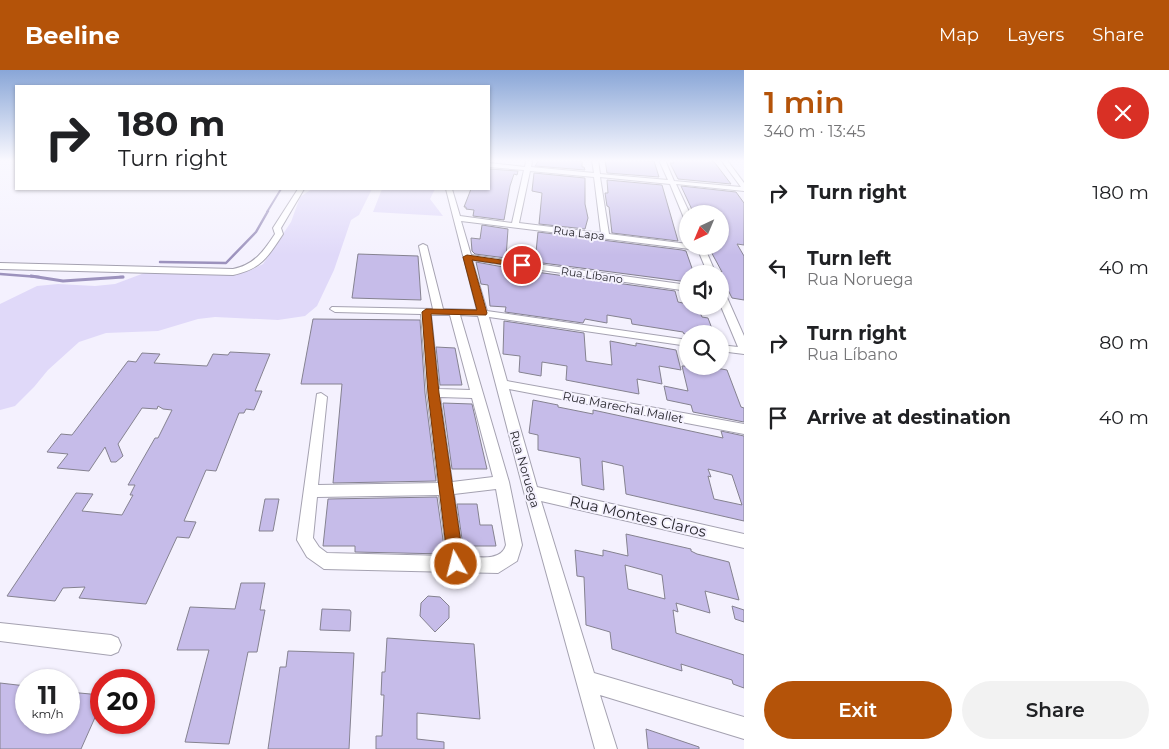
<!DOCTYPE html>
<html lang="en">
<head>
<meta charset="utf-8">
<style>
  :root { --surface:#fff; --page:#f2f2f2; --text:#202124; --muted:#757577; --accent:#b45309 }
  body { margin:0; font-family:Montserrat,sans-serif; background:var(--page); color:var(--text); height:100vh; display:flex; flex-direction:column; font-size:19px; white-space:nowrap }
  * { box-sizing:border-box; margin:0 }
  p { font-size:16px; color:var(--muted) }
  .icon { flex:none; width:28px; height:28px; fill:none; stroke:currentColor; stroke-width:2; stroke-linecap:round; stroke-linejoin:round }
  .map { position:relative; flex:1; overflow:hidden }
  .details { display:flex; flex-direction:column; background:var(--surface); width:425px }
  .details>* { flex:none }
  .guide { position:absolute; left:15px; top:15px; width:475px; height:105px; border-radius:0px; box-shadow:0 1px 4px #0004; background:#fff; color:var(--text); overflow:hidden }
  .needle { width:32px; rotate:224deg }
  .fabs { position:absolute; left:679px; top:135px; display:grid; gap:10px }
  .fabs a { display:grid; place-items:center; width:50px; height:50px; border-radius:50%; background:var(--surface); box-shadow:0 1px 4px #0004; font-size:25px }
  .speed { position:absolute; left:15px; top:599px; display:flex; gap:10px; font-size:25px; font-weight:700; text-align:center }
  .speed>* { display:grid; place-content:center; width:65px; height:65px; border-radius:50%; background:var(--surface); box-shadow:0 1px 4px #0004; line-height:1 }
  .speed small { font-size:12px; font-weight:400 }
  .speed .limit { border:8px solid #d22; background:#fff; color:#111 }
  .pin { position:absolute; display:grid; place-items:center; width:42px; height:42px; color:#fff; margin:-21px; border:2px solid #fff; border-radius:50%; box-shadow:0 1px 5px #0007 }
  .me { position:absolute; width:55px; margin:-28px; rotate:352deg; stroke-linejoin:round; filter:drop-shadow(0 0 4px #0008) }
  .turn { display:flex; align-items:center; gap:18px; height:105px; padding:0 20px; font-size:22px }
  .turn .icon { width:65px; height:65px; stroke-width:2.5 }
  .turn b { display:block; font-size:35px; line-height:42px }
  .round { display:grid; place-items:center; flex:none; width:52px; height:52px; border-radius:26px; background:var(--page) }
  .summary { display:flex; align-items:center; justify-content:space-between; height:85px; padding:0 20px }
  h1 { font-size:30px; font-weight:600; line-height:38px; color:var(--accent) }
  .button { display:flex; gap:10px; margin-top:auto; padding:10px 20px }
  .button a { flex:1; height:58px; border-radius:30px; background:var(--accent); color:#fff; font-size:20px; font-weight:600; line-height:58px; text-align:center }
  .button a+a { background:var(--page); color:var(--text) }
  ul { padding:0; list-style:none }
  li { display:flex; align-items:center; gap:15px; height:75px; padding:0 20px }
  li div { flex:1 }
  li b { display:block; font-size:19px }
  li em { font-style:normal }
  header { display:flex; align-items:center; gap:30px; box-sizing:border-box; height:70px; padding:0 25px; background:var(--accent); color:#fff }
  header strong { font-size:24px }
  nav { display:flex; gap:28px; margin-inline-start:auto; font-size:18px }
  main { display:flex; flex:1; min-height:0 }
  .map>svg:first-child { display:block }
  .green { fill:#e0d9f9 }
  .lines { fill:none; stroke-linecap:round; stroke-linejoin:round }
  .stream-far2 { stroke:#9c92bd; stroke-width:2 }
  .stream-far1 { stroke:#9c92bd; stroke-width:2.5 }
  .stream { stroke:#9c92bd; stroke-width:3 }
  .building { fill:#c6bce9; stroke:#858290; fill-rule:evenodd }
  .minor-casing { stroke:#a5a2b1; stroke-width:2 }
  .minor { fill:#fff; fill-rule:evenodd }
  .route { fill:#b45309; stroke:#753606 }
  .labels { text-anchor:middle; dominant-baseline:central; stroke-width:4; stroke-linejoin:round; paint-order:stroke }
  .far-street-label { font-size:11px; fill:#29282e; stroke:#f4f1fe }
  .street-label { font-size:12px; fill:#29282e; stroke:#f4f1fe }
  .near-street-label { font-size:15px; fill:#29282e; stroke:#f4f1fe }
</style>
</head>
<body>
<header>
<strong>Beeline</strong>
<nav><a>Map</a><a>Layers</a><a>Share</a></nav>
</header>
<main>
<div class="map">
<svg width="744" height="679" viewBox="0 0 744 679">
  <rect width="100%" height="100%" fill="#f4f1fe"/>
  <!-- green -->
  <path class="green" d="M312 119H372L359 145 351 150 334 200 317 236 305 246 278 250 215 247 198 249 158 261 106 263 79 272 48 300 34 317 15 336 0 340V234L37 216 58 214 95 216 115 214 147 202 235 205 251 200 263 194 291 152 300 127Z
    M382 119H435L430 129 443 146 373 142Z"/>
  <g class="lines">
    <!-- stream-far2 -->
    <path class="stream-far2" d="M267 142 281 119"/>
    <!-- stream-far1 -->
    <path class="stream-far1" d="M160 192 226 193 256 162 268 141
      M0 204 39 207
      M120 207H123"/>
    <!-- stream -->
    <path class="stream" d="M31 206 63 211 123 207"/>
  </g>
  <!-- building -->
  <path class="building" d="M539 90 582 91V97H584L585 100 535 96Z
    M605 90 654 91 659 107 607 103Z
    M673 90H711L715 93 731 114 678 109 670 93H674Z
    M489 99 518 101 517 105 514 104 510 116 504 150 473 146 474 140 466 139V137H464L471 119H489Z
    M534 103 585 108V134L588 148 585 159 539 154 542 123 532 121Z
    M607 110 662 115 678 171 612 163 609 137 607 136 605 123H608Z
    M681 116 736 122 744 133V175L737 174 744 186V230L732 228 719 202H722L708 176H720V144H694Z
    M482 155 508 159 506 188 475 184 472 181 471 168 480 169Z
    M538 162 682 180 686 181 694 204H688V212L535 192Z
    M358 184 418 186 421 230 352 228Z
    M476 192 514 199 675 221 678 232 688 234V236H697L702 247 708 248 714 264H684L683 262 632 254 631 249 607 245V253L585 249 583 253 505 242 506 237 490 236 488 215 481 214Z
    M313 249 420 250 425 323 436 411 333 413 342 314H301Z
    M504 251 584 263 586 291 612 295 610 271 636 276V273L676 280 681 300 659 296 662 314 637 309 639 324 566 310 567 296 542 292 541 306 519 302 520 286 503 284Z
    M436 277 455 278 462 315H440Z
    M230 282 270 284 255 321H262L254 340 246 339 244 343H239L216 401 206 400 184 451 196 452 189 468 177 467 146 534 79 528 85 517 63 518 55 531 7 526 76 423 93 424 82 441 122 445 133 425H130L135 415H128L155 368H158L172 340 163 339 158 336 157 339 142 338 118 374 123 386 116 392H111L105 377 89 401 57 398 68 384 47 382 61 364 72 365 128 291 136 292 142 283 160 284 154 293 207 296 213 284 228 285Z
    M682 296H705L727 300 741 337 744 338V352L693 342 691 335 667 330 664 316 688 321Z
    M533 330 558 335V337L593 344V340L723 368 721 361 744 366V451L626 424 623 396 602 391 604 420 582 415 580 388 538 380V365L529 363ZM708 399 732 405 742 435 714 429 708 406 711 407Z
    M443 333 472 334 487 399H452Z
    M437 427 445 484 355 482V476H323L328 429Z
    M265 429H279L273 461H259Z
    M457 434H477L480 455H492L496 476H463Z
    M626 464 691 479V481L697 484 729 492 739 530 705 521 710 543 676 533 678 542 673 540 676 563 744 585V618L733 614 732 610 681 594 682 601 612 579 610 562 586 555 584 507 577 506 575 480 603 486V480L628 486ZM625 495 662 505 665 529 628 519Z
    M241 513H265L260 540H265L257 582H248L229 674 185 672 209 580H177L190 537 235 539Z
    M428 526 440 527 449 536V548L435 562 420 546 421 533Z
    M732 536 744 540V552L735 549Z
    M322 539 350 540 351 542 350 561 320 560Z
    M387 568 474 574 480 649 417 643V669L444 672V679H376V666H382L384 625H381L382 602H385Z
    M288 581 354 583 349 679H268L280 597H286Z
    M0 613 26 616V652H69V622L101 625V634L81 679H0Z
    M646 659 699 677V679H648Z"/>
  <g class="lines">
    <defs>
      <path id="minor" d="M592 90H598L600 104 668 110 659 90H665L674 111 741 117 721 90H727L744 113V121L676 114 690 144H688V150L684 148 670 114 600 107 609 164 688 174V176H704L716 204H708L698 180 461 151 471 185 688 215V221L472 190 487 241 688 270V276L489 247 507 311 744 354V364L509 319 537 417 744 464V478L541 431 594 603 744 647V669L600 625 617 679H595L524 422 478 246 460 245 509 412 522 475 517 491 498 503 324 499 307 487 297 470 317 324 321 323 327 327 318 415 438 413 427 323 421 244 335 242 330 239 332 237 433 239 419 176 423 174 427 176 443 239 477 240 446 119H452L460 146 512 153 524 100 489 97V93L525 97 526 92 529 90 532 92 531 97 594 103ZM530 101 594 107 601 163 519 153ZM431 245H450L470 320 439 319ZM440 327 472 328 493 407 452 412ZM496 419 506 475C501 492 478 487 463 486L454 424ZM439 425 447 486 327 483 319 477 313 468 317 427Z
        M298 119H304L281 158 283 164C268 187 261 199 233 205L0 199V193L233 199C254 195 264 181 275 164L273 158Z
        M720 220 725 223 744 266V284L720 281V275L738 277 720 234Z
        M0 553 111 565 118 568 121 575 118 582 111 585 0 571Z"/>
    </defs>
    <!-- minor casing -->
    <use href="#minor" class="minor-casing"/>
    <!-- minor -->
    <use href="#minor" class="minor"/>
  </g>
  <!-- sky -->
  <linearGradient id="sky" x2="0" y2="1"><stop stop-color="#89a6d7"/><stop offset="0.49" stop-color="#faf9ff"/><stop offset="1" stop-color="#faf9ff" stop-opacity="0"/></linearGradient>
  <rect width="744" height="185" fill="url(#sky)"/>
  <!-- route -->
  <path class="route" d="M467 185 522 193 526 195 522 197 472 190 487 243 486 245 431 244 439 323 464 494 461 499 456 501 451 499 448 494 428 323 422 242 426 239 477 240 463 187Z"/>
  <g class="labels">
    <!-- far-street labels -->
    <g class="far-street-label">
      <text transform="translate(579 163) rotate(7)">Rua Lapa</text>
      <text transform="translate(592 205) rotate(8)">Rua Líbano</text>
    </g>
    <!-- street labels -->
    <g class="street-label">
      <text transform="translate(623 337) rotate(11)">Rua Marechal Mallet</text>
      <text transform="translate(525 399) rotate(74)">Rua Noruega</text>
    </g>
    <!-- near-street labels -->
    <g class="near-street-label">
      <text transform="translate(638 446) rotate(13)">Rua Montes Claros</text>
    </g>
  </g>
</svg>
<div class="fabs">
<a><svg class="needle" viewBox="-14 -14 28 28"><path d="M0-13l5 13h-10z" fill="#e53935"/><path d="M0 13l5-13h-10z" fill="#757577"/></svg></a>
<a><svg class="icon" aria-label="sound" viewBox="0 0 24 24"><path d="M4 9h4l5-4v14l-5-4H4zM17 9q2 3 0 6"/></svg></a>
<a><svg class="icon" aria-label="search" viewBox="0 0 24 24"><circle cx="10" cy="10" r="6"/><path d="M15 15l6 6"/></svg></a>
</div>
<div class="speed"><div>11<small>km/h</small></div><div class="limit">20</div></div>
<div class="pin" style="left:522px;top:195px;background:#d93025"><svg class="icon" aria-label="arrive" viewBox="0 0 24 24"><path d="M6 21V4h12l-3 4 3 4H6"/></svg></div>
<svg class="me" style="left:456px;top:494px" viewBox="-20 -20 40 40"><circle r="17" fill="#b45309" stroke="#fff" stroke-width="3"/><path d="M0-11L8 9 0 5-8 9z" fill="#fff"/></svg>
<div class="guide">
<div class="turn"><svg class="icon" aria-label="right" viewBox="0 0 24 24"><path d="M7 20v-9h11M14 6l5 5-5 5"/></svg><div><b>180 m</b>Turn right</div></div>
</div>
</div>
<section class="details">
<div class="summary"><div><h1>1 min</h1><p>340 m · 13:45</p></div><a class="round" style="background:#d93025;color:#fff"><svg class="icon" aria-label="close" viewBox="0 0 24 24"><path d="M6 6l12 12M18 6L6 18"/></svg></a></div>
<ul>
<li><svg class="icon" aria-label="right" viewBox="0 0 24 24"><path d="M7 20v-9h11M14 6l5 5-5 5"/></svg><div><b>Turn right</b></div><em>180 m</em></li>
<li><svg class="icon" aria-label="left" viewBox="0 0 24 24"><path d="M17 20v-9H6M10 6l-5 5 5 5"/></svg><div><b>Turn left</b><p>Rua Noruega</p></div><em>40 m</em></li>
<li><svg class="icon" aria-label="right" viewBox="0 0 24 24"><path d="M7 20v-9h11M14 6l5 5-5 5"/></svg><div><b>Turn right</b><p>Rua Líbano</p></div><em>80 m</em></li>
<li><svg class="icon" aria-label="arrive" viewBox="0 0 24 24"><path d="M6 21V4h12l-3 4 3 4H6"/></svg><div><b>Arrive at destination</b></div><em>40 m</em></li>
</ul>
<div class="button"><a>Exit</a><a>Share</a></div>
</section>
</main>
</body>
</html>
